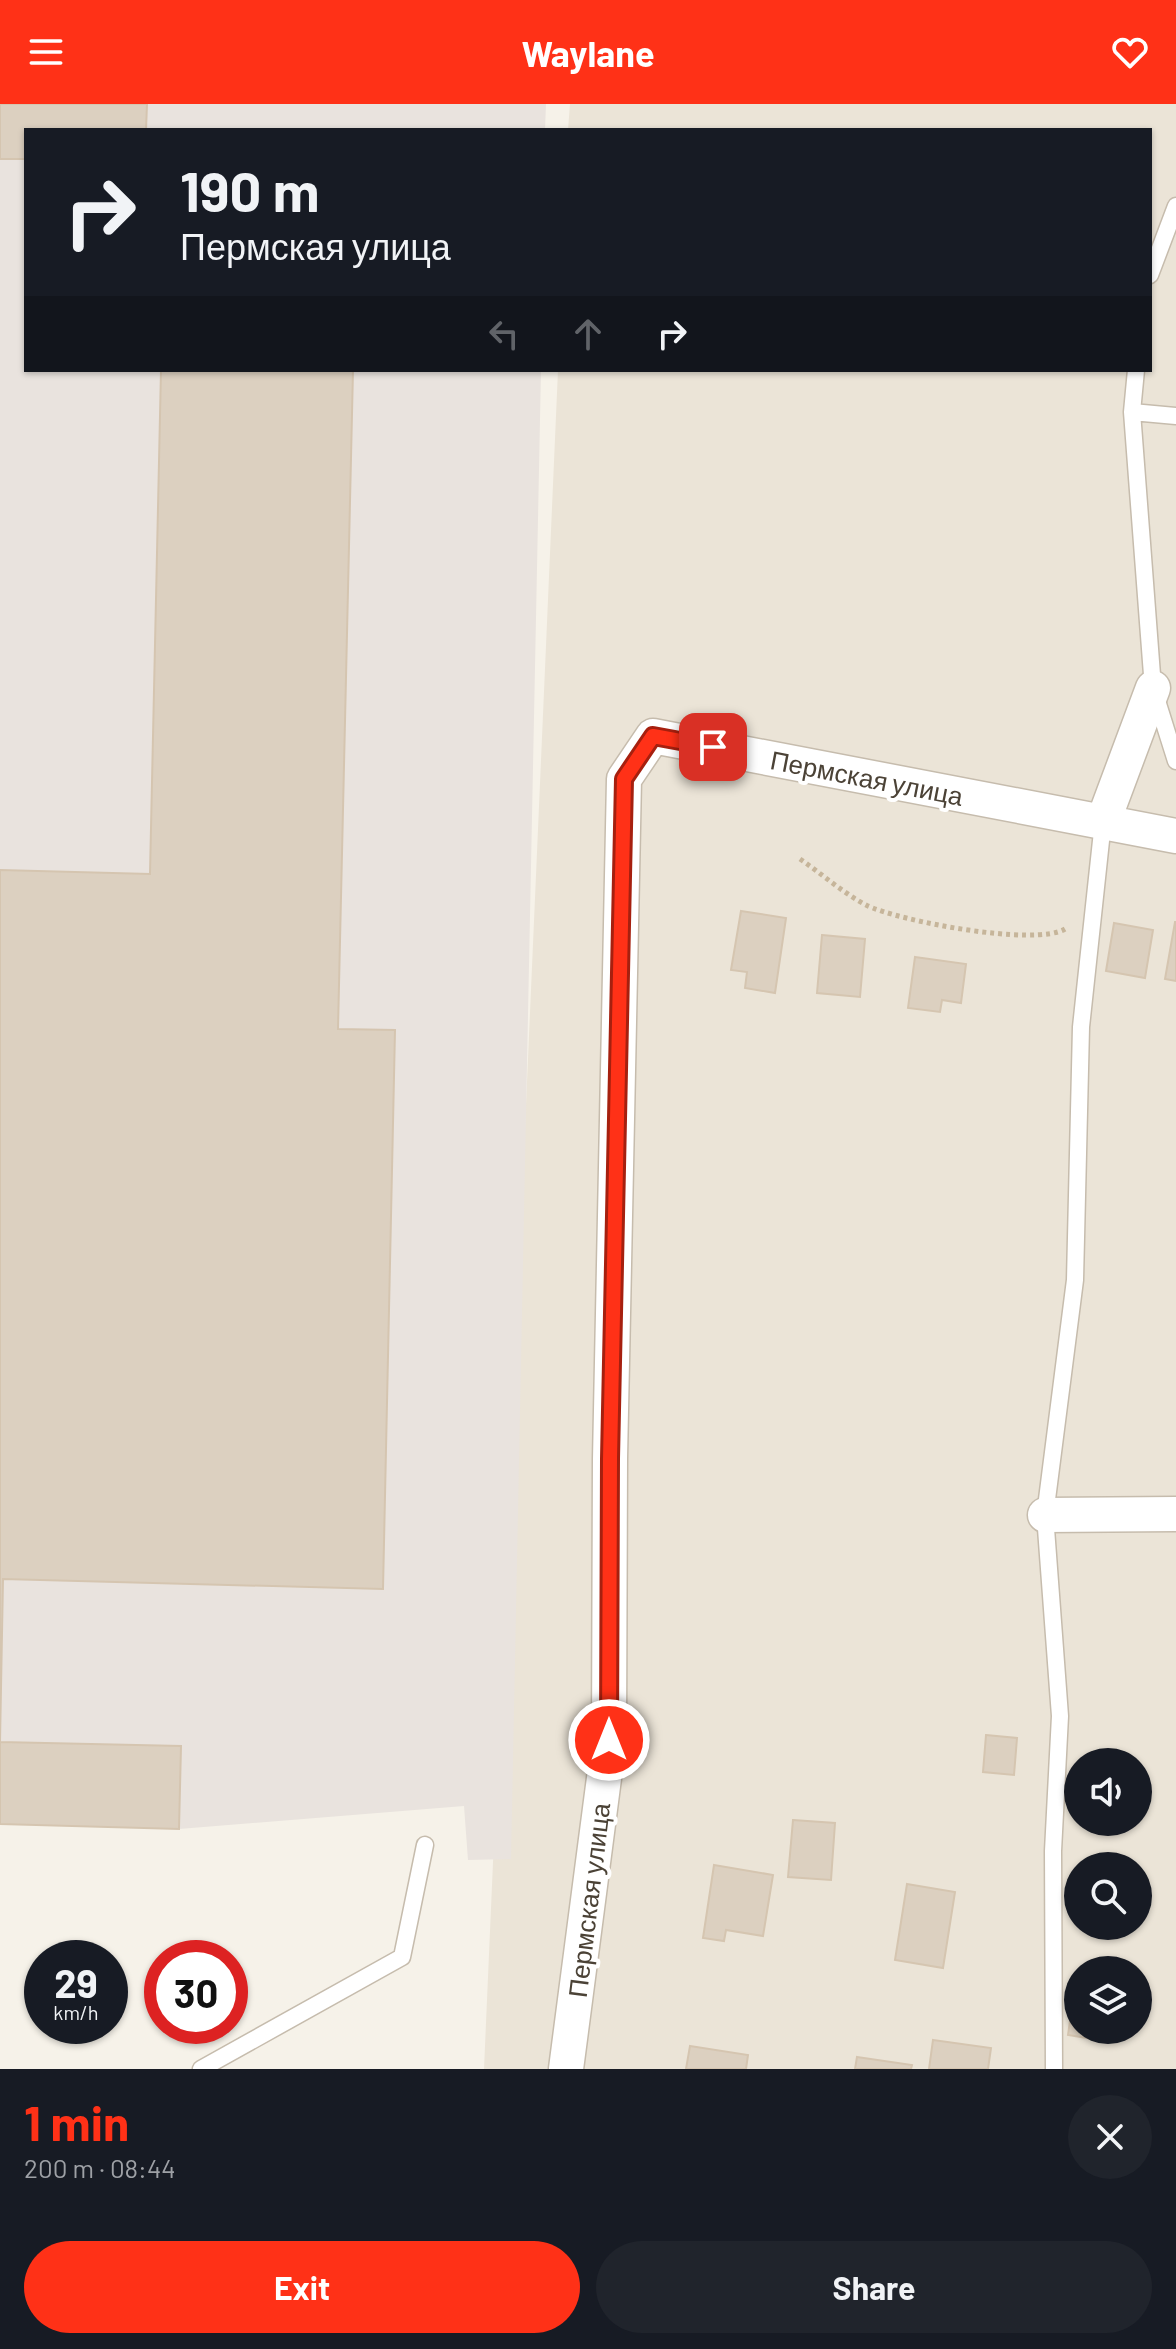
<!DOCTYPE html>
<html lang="en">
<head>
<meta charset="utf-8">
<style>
  :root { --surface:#171b24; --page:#20242c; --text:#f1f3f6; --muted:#9ea1a6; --accent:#ff3117 }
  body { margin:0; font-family:Barlow,sans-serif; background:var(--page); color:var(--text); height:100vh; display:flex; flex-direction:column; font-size:30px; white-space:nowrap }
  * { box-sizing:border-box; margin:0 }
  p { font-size:26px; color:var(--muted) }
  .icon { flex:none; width:44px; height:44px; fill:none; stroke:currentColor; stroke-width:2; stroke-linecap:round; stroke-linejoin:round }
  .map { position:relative; height:1965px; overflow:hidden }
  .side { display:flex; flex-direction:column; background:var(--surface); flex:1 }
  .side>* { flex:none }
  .top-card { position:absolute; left:24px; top:24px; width:1128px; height:244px; border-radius:0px; box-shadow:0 2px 6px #0004; background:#171b24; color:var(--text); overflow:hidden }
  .controls { position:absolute; left:1064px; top:1644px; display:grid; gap:16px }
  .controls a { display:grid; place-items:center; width:88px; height:88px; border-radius:50%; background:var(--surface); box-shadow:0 2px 6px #0004; font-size:40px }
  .speed { position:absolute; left:24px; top:1836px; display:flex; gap:16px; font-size:40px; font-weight:700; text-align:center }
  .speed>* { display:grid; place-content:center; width:104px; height:104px; border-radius:50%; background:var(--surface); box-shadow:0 2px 6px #0004; line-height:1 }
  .speed small { font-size:20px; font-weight:400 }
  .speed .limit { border:12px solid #d22; background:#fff; color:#111 }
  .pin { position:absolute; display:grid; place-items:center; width:68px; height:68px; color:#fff; margin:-34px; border-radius:16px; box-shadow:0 4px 12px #0006 }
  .me { position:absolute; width:88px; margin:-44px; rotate:0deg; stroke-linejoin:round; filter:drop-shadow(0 0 6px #0008) }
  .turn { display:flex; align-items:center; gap:28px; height:168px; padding:0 24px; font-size:36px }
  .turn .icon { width:104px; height:104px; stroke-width:2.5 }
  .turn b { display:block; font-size:56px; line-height:68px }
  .lanes { display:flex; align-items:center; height:76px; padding:0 24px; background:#0003; justify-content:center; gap:40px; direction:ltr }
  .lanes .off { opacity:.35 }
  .round { display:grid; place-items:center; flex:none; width:84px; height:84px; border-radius:42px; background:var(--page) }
  .head { display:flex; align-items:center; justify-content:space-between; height:136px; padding:0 24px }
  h1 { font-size:48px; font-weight:700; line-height:60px; color:var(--accent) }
  .button { display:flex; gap:16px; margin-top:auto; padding:16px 24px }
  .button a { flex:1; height:92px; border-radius:48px; background:var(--accent); color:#fff; font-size:32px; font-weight:700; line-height:92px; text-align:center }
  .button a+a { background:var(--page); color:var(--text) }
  header { display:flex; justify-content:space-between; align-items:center; height:104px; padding:0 24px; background:var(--accent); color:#fff; font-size:36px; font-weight:700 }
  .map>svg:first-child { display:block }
  .residential { fill:#ebe4d7; fill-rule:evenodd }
  .industrial { fill:#e9e3de }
  .building { fill:#dcd0c0; stroke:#d5c5b0; stroke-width:2 }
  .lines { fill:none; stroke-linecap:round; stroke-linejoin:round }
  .lane-casing { stroke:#c6bcad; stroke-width:19 }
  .street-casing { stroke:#c6bcad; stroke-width:37 }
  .path { stroke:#c6b59a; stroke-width:5; stroke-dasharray:4 4; stroke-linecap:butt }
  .lane { stroke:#fff; stroke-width:16 }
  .street { stroke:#fff; stroke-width:34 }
  .route-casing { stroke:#a6200f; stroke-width:20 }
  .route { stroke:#ff3117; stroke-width:14 }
  .labels { text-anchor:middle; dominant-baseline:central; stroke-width:8; stroke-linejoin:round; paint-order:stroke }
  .street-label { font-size:26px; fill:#4b4236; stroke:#fff }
</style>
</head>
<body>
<header><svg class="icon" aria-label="menu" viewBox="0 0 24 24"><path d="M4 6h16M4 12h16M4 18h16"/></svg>Waylane<svg class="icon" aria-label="heart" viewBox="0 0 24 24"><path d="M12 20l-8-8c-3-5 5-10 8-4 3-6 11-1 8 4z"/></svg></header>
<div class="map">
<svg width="1176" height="1965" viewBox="0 0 1176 1965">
  <rect width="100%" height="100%" fill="#f6f2e9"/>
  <!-- residential -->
  <path class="residential" d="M570 0H1176V1965H484L558 266H1150V26H568ZM1078 1658H1138V1718H1078ZM1078 1762H1138V1822H1078ZM1078 1866H1138V1926H1078Z"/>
  <!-- industrial -->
  <path class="industrial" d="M0 0H546L545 26H26V266H541L511 1755 468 1756 464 1702 179 1725 0 1720Z"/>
  <!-- building -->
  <path class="building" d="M0 0H147L146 26H26V55H0Z
    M161 266H353L338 925 395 926 383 1485 3 1475 0 1638 181 1642 179 1725 0 1720V766L150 770Z
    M741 807 786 814 775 889 745 884 747 868 731 866Z
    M1175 818H1176V877L1165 875Z
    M1114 819 1153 826 1145 874 1106 867Z
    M822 831 865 835 860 893 817 889Z
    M915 853 966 860 961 899 942 896 940 908 908 904Z
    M986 1631 1017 1634 1014 1671 983 1668Z
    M793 1716 835 1719 831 1776 788 1773Z
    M714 1761 773 1771 763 1832 726 1826 724 1837 703 1834Z
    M907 1780 955 1788 943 1864 895 1856Z
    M1074 1888 1078 1889V1926H1107L1105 1937 1068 1931Z
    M933 1936 991 1944 988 1965H929Z
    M690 1942 748 1951 746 1965H686Z
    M857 1953 912 1961 911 1965H855Z"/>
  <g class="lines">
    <defs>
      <path id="lane" d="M1150 171 1176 102
        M1136 266 1132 308 1153 584 1176 657
        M1132 308 1176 312
        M201 1965 402 1853 425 1741
        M1054 1965 1053 1747 1060 1612 1045 1411 1075 1176 1081 923 1103 718"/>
      <path id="street" d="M1103 718 1153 584
        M1045 1411 1176 1410
        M566 1965 609 1636 610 1355 624 675 653 632 1176 732"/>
    </defs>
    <!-- lane casing -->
    <use href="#lane" class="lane-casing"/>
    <!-- street casing -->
    <use href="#street" class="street-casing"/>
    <!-- path -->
    <path class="path" d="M800 755C822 770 843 789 866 801 898 817 1035 843 1065 825"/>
    <!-- lane -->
    <use href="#lane" class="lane"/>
    <!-- street -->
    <use href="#street" class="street"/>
  </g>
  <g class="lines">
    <defs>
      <path id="route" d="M609 1636 610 1355 624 675 653 632 713 643"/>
    </defs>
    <!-- route casing -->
    <use href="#route" class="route-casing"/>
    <!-- route -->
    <use href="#route" class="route"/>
  </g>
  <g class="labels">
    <!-- street labels -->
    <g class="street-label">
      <text transform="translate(867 673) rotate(11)">Пермская улица</text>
      <text transform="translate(588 1796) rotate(-83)">Пермская улица</text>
    </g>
  </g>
</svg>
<div class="controls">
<a><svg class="icon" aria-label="sound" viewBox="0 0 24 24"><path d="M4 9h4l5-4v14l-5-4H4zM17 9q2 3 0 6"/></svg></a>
<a><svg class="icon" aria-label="search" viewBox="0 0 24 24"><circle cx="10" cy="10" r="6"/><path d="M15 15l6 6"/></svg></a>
<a><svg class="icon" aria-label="layers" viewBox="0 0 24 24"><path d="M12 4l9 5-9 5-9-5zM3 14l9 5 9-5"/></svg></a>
</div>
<div class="speed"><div>29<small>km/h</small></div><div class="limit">30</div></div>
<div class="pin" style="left:713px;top:643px;background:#d93025"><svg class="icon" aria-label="arrive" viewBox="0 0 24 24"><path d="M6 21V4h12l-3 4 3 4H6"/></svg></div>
<svg class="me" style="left:609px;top:1636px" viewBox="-20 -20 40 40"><circle r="17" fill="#ff3117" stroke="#fff" stroke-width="3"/><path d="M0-11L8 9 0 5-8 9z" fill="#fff"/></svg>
<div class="top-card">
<div class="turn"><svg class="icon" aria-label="right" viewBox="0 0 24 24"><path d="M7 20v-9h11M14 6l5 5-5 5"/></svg><div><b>190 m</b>Пермская улица</div></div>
<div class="lanes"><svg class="icon off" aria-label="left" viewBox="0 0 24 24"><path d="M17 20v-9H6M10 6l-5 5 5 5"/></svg><svg class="icon off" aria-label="ahead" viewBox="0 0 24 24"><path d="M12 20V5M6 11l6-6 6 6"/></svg><svg class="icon" aria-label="right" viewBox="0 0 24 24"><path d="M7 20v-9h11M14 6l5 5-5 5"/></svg></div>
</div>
</div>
<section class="side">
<div class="head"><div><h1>1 min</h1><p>200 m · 08:44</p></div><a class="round"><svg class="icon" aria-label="close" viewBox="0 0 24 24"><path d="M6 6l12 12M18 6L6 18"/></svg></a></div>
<div class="button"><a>Exit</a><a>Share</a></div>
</section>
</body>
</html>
